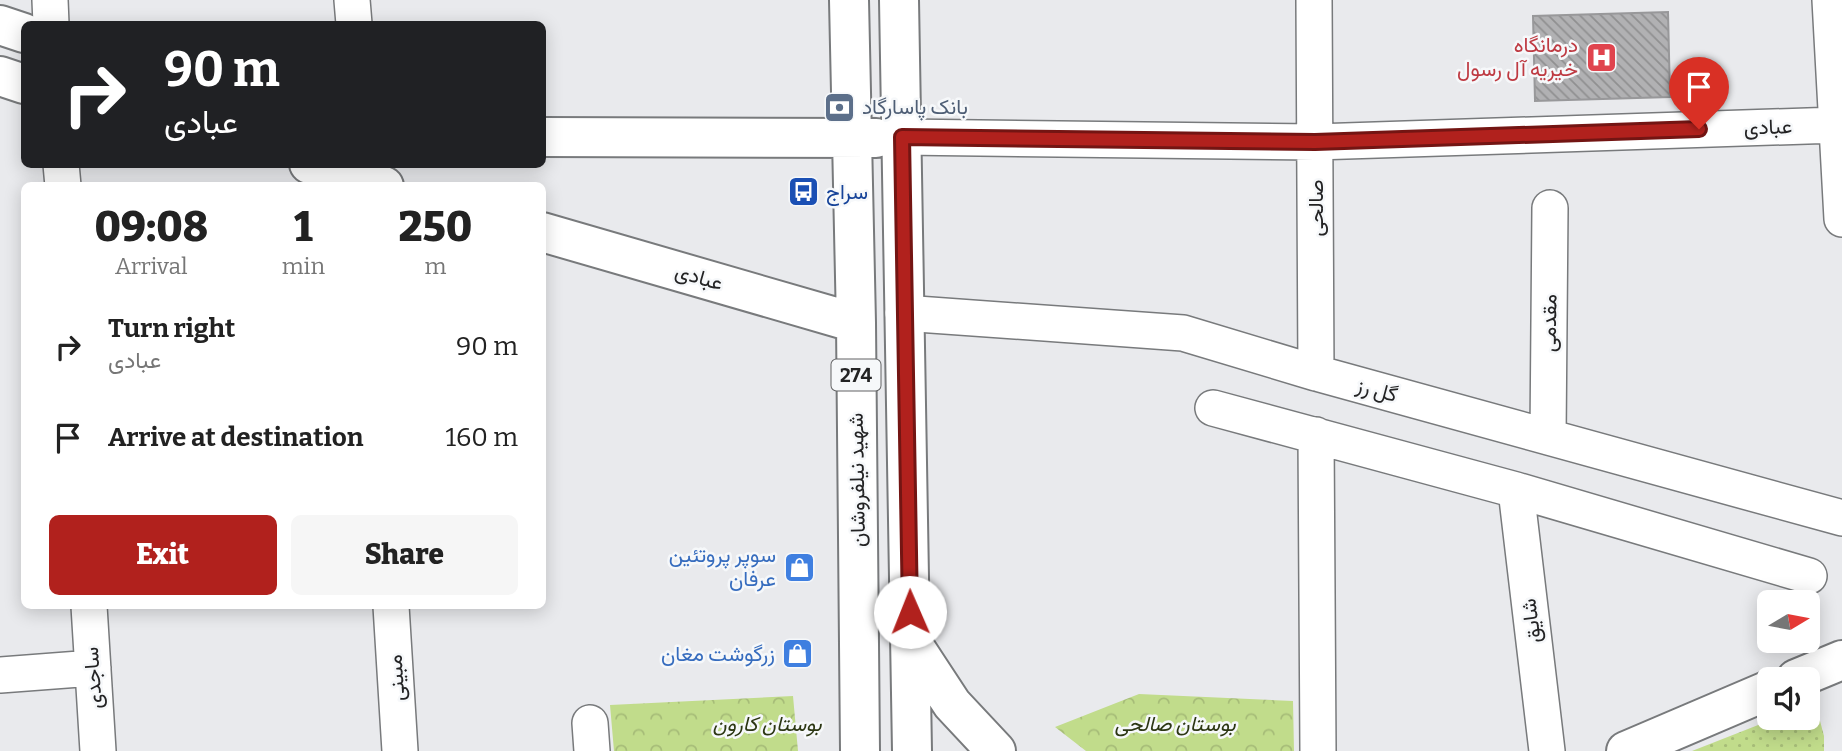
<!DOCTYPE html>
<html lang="en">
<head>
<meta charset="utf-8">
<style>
  :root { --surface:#fff; --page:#f6f6f6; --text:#222; --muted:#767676; --accent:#b1211d }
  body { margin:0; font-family:Bitter,Vazirmatn,serif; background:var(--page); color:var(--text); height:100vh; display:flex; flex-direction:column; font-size:26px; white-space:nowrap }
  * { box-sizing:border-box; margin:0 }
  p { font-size:23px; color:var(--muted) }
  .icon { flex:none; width:38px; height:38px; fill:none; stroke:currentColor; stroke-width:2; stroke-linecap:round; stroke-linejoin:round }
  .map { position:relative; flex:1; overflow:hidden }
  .drawer { position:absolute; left:21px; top:182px; width:525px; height:427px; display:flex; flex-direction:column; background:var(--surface); border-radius:10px; box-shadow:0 4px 18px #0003 }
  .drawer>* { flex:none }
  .top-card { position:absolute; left:21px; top:21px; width:525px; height:147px; border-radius:10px; box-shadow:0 4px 18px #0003; background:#202124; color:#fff; overflow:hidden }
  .needle { width:46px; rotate:80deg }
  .controls { position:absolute; left:1757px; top:590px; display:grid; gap:14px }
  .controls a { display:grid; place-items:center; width:63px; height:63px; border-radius:10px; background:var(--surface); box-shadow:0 4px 18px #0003; font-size:35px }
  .pin { position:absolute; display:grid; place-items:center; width:60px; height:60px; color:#fff; margin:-72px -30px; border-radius:50% 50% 50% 0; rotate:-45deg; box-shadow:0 0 7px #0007 }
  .pin .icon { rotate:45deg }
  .me { position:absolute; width:77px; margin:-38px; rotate:359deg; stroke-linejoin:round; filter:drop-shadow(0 0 5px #0008) }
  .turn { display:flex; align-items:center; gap:24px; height:147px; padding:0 28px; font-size:32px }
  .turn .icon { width:91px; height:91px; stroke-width:2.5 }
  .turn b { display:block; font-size:49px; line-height:60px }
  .eta { display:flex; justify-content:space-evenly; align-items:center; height:119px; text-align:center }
  .eta b { font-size:42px; font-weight:800; line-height:49px }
  .primary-button { display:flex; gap:14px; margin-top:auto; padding:14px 28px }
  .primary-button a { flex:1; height:80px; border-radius:10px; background:var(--accent); color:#fff; font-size:28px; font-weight:800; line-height:80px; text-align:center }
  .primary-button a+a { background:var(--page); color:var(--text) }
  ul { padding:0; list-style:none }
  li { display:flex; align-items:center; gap:21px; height:91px; padding:0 28px }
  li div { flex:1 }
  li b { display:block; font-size:26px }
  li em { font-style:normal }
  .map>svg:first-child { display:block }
  .grass { fill:url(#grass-dots) }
  .park { fill:url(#park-crowns) }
  .building { fill:url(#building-back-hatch); stroke:#98989a; stroke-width:2 }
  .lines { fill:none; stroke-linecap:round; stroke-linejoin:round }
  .minor-casing { stroke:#787a7c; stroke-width:38 }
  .major-casing { stroke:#787a7c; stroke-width:42 }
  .minor { stroke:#fff; stroke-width:35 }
  .major { stroke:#fff; stroke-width:38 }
  .route-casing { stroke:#731513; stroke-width:18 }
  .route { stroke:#b1211d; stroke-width:12 }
  .labels { text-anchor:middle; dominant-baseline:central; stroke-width:5; stroke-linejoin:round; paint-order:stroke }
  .shield { fill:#f6f8fa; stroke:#626364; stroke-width:2 }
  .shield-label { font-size:19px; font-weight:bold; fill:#232324 }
  .health-label { font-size:21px; fill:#be3a42; stroke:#f6f8fa; text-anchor:end }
  .service-label { font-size:21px; fill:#4e5e75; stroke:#f6f8fa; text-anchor:start }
  .street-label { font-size:21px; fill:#232324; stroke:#f6f8fa }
  .transit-label { font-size:21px; fill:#164399; stroke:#f6f8fa; text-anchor:start }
  .shop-label { font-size:21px; fill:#366cbe; stroke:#f6f8fa; text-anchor:end }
  .park-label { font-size:21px; font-style:italic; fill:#2c3713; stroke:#f6f8fa }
</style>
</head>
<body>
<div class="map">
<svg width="1842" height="751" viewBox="0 0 1842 751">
  <defs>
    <pattern id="grass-dots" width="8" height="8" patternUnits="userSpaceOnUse" patternTransform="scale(1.75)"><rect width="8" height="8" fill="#c1dc8b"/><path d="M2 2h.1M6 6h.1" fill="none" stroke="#a6bc78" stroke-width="1.8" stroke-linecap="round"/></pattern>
    <pattern id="park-crowns" width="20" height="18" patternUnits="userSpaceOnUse" patternTransform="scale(1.75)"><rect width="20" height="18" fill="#c1dc8b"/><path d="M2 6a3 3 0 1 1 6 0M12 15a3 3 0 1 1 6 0" fill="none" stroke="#a6bc78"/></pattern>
    <pattern id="building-back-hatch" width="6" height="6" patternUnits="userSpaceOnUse" patternTransform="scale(1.75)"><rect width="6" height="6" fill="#b1b1b3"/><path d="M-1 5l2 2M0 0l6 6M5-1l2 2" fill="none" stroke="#909091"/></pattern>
  </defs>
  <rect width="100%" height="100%" fill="#e9eaed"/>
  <!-- grass -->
  <path class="grass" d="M1815 702 1824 736V751H1692L1776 718H1808V705Z"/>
  <!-- park -->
  <path class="park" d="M1139 694 1293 701 1294 751H1086L1055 727Z
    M793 696 798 751H614L610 705Z"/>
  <!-- building -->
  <path class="building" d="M1668 12 1670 97 1535 101 1533 16Z"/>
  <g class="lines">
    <defs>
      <path id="minor" d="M50 0 51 24
        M352 0 354 24
        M1314 0 1316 373
        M1830 0 1842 219
        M902 137 1315 142 1837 125
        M61 164 63 186
        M903 313 1183 333 1316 373 1842 518
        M1213 408 1516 490 1809 576
        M1316 435 1318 751
        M1548 437 1550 208
        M1516 490 1547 751
        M89 606 98 751
        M391 606 400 751
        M0 675 93 668
        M590 723 592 751"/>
      <path id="major" d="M849 0 856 323 860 751
        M899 0 912 751
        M0 25 24 33
        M0 76 24 84
        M542 137 876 138
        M309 164 384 186
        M542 232 856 323
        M910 640 952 704 996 751
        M1796 679 1842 660
        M1626 751 1769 690"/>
    </defs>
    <!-- minor casing -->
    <use href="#minor" class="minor-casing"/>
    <!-- major casing -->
    <use href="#major" class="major-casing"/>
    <!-- minor -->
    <use href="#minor" class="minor"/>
    <!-- major -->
    <use href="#major" class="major"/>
  </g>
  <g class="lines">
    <defs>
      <path id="route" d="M910 612 902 137 1315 142 1699 129"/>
    </defs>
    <!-- route casing -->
    <use href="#route" class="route-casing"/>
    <!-- route -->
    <use href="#route" class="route"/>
  </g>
  <!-- icons -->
  <defs>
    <symbol id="hospital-square" viewBox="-11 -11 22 22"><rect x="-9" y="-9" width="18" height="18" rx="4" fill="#e0444e" stroke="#f6f8fa"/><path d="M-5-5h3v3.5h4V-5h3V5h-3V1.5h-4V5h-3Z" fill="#fff"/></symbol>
    <symbol id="bank-square" viewBox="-11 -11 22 22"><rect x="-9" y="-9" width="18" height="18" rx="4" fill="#5c6f8a" stroke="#f6f8fa"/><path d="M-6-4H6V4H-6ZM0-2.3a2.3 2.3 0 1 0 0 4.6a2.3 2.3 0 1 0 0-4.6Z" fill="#fff"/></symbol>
    <symbol id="bus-square" viewBox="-11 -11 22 22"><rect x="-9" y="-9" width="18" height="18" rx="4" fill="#1a4fb4" stroke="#f6f8fa"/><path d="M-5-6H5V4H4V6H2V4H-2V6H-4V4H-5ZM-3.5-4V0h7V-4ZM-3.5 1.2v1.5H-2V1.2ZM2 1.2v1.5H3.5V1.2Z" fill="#fff"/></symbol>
    <symbol id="shop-square" viewBox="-11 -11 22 22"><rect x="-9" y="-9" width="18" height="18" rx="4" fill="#3f7fe0" stroke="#f6f8fa"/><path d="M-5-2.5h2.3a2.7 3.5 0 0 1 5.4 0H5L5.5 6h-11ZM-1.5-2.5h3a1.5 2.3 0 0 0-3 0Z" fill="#fff"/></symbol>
  </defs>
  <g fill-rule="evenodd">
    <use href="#hospital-square" x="1584" y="40" width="35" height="35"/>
    <use href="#bank-square" x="822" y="90" width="35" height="35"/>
    <use href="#bus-square" x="786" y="174" width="35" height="35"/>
    <use href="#shop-square" x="782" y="550" width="35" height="35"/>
    <use href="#shop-square" x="780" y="636" width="35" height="35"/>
  </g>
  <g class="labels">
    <!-- shield labels -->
    <rect class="shield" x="831.5" y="359.5" width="49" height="31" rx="5"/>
    <g class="shield-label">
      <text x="856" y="375">274</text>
    </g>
    <!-- health labels -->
    <g class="health-label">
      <text x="1578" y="45">درمانگاه<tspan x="1578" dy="24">خیریه آل رسول</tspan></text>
    </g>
    <!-- service labels -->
    <g class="service-label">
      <text x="862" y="107">بانک پاسارگاد</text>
    </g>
    <!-- street labels -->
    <g class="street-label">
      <text transform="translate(1768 127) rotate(-2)">عبادی</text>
      <text transform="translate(1316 208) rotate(-90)">صالحی</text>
      <text transform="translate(699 277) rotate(16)">عبادی</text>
      <text transform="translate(1549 323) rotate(-89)">مقدمی</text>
      <text transform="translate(1377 390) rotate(15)">گل رز</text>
      <text transform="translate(857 480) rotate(-91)">شهید نیلفروشان</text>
      <text transform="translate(1531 621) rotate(-97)">شایق</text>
      <text transform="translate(93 678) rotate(-94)">ساجدی</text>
      <text transform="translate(396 678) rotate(-94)">مبینی</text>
    </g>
    <!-- transit labels -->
    <g class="transit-label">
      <text x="826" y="192">سراج</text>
    </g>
    <!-- shop labels -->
    <g class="shop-label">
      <text x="776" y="555">سوپر پروتئین<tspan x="776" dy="24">عرفان</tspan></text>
      <text x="775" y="654">زرگوشت مغان</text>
    </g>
    <!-- park labels -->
    <g class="park-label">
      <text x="767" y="724">بوستان کارون</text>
      <text x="1175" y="724">بوستان صالحی</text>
    </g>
  </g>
</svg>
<div class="controls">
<a><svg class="needle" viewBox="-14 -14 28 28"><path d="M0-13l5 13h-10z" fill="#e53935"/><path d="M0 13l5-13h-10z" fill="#767676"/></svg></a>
<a><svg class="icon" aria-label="sound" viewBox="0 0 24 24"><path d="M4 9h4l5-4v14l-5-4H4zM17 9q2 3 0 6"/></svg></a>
</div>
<div class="pin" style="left:1699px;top:129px;background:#d93025"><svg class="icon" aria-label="arrive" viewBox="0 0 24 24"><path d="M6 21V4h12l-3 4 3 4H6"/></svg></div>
<svg class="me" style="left:910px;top:612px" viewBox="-20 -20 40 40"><circle r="19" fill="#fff"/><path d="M0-13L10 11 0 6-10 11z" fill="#b1211d"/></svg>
<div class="top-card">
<div class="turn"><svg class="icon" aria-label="right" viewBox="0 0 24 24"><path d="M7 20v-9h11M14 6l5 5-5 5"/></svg><div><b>90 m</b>عبادی</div></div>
</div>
<section class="drawer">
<div class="eta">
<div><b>09:08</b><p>Arrival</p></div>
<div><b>1</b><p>min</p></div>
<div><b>250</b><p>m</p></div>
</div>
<ul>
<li><svg class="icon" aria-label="right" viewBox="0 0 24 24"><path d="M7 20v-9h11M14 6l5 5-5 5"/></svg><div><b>Turn right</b><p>عبادی</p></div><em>90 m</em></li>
<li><svg class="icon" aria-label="arrive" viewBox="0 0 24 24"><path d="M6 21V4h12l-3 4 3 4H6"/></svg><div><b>Arrive at destination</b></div><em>160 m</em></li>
</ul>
<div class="primary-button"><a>Exit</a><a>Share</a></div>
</section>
</div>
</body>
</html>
